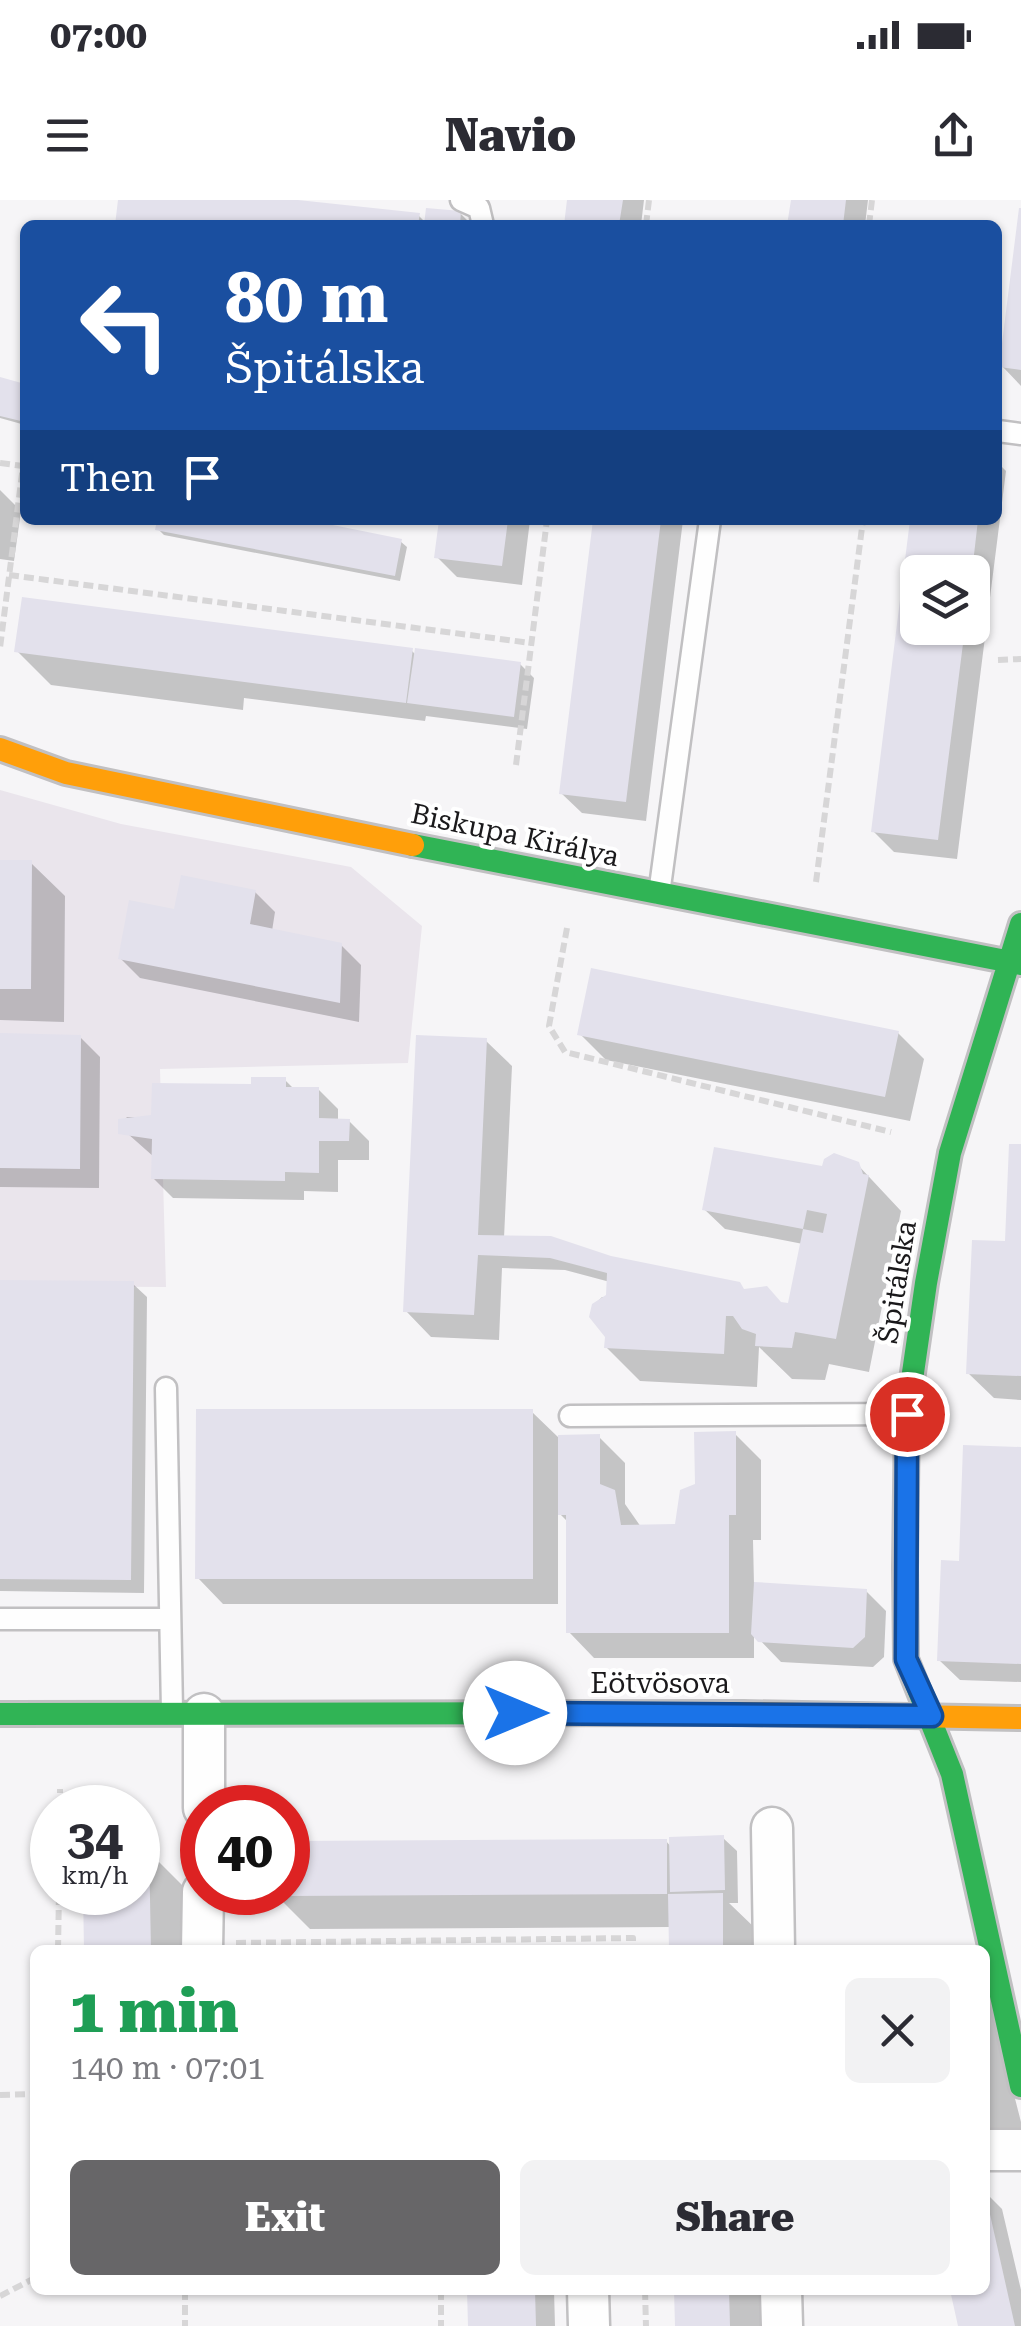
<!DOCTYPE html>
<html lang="en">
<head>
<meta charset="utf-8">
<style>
  :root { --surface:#fff; --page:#f2f2f3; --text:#2b2b33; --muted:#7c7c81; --accent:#676668 }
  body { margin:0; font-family:"Roboto Serif",serif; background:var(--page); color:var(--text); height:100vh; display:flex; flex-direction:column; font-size:38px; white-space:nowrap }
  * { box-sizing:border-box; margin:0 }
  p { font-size:32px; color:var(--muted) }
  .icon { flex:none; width:55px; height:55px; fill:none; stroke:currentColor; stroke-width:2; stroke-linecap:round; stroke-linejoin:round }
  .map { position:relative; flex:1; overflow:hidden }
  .side { position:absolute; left:30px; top:1745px; width:960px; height:350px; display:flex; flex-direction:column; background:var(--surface); border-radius:15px; box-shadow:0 2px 8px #0004 }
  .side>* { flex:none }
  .hud { position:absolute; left:20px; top:20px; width:982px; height:305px; border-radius:15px; box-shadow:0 2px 8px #0004; background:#1a4fa0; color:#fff; overflow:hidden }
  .buttons { position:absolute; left:900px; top:355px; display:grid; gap:20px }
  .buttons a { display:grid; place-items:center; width:90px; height:90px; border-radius:15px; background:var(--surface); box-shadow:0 2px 8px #0004; font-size:50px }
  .speed { position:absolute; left:30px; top:1585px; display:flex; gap:20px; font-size:50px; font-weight:700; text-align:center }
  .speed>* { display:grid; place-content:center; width:130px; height:130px; border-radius:50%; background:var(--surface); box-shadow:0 2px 8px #0004; line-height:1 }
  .speed small { font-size:25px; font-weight:400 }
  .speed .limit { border:15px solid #d22; background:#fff; color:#111 }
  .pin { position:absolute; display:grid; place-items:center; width:85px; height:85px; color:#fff; margin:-42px; border:5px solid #fff; border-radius:50%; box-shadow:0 2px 10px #0007 }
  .me { position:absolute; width:110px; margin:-55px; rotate:90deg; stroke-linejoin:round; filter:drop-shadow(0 0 8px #0008) }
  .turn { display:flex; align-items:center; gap:35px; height:210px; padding:0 40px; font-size:45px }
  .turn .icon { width:130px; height:130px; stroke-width:2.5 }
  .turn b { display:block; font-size:70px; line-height:85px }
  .then { display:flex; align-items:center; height:95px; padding:0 40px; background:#0003; gap:20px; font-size:38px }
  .round { display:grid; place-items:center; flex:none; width:105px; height:105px; border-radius:15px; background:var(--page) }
  .overview { display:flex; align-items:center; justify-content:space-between; height:170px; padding:0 40px }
  h1 { font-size:60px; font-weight:800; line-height:75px; color:#1e9e55 }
  .primary-button { display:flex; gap:20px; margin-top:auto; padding:20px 40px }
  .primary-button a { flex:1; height:115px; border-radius:15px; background:var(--accent); color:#fff; font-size:40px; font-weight:800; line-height:115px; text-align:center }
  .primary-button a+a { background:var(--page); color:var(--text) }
  .status { display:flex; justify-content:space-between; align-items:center; height:70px; padding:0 50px; background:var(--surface); direction:ltr }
  .status svg { height:28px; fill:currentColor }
  header { display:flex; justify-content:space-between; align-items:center; height:130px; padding:0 40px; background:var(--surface); font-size:45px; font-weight:800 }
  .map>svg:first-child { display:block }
  .built { fill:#eae5ec }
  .shadow { fill:#0003; fill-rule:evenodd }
  .building { fill:#e3e1ec }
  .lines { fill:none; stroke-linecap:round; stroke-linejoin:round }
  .lane-casing { stroke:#c1c0c2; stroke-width:25 }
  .street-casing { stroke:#c1c0c2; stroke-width:45 }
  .fast-casing { stroke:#c1c0c2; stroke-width:28 }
  .slow-casing { stroke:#c1c0c2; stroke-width:28 }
  .path { stroke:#d7d6d7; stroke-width:6; stroke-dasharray:10 5; stroke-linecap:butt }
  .lane { stroke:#fefefe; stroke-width:20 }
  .street { stroke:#fefefe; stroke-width:40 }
  .fast { stroke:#30b455; stroke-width:22 }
  .slow { stroke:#ff9f0a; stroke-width:22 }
  .route-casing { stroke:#114b97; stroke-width:25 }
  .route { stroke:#1a73e8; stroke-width:18 }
  .labels { text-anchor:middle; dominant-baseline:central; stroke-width:8; stroke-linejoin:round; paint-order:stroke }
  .street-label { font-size:28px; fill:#1a191b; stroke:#fff }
</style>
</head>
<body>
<div class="status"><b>07:00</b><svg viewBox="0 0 49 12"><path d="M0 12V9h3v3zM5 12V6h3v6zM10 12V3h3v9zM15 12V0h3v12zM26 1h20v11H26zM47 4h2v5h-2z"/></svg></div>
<header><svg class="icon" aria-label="menu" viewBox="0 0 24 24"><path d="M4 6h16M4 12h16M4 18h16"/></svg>Navio<svg class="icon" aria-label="share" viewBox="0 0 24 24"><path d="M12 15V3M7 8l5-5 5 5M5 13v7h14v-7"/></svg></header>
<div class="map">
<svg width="1021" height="2126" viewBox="0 0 1021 2126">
  <rect width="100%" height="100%" fill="#f6f5f7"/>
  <!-- built -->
  <path class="built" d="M0 590 121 624 351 667 422 726 408 863 160 869 166 1087 0 1086Z"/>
  <!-- shadow -->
  <path class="shadow" d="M120 0H276L419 16 427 24 460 13 472 25H117Z
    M570 0H644L641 25H567Z
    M793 0H868L865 25H790Z
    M1021 9V186L1002 166Z
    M0 180 25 186V225L0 218Z
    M998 263 1006 271 957 659 894 652 874 632 913 320H998ZM918 372H972V428H918Z
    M0 290 21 311 14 361 0 359Z
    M159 320H293L400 341 407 347 400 381 164 335 158 329Z
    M441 320H530L522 385 457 377 437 357Z
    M595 320H683L646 621 582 613 561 593Z
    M411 450 416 455 520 464 534 478 527 529 426 516 425 521 244 498 243 510 51 485 17 451Z
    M0 662 31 663 65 696 64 822 0 820Z
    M255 692 275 712 272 731 341 745 361 765 359 822 140 778 120 758 176 712Z
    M898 833 924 859 910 921 606 860 580 834Z
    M0 836 80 837 100 857 99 988 0 987Z
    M486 841 512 866 504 1038 610 1059 790 1106 803 1044 725 1029 704 1009 824 969 857 964 901 1011 869 1172 829 1164 825 1180 792 1179 759 1147 757 1187 640 1181 606 1147 607 1138 592 1117 594 1105 602 1097 608 1098 610 1082 565 1070 502 1068 499 1140 431 1137 406 1111Z
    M284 879 294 889H318L338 909V921H349L369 941V960H338V992L304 991V1000L173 998 153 978 154 957 119 926 127 917H154Z
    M1021 947V1200L994 1198 968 1173 1007 1044Z
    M0 1083 133 1084 147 1097 144 1393 0 1391Z
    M532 1212 559 1238 599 1237 625 1263V1304L641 1327 677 1326 697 1286 735 1234 761 1260V1340H753L754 1385 866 1391 886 1411 884 1457 873 1467 781 1462 754 1434V1458H594L569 1432 568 1322 558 1312V1404H223L198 1378Z
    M1021 1250V1482L960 1480 939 1460 961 1363Z
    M723 1638 737 1651 738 1703H729L756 1729V1750H671V1727L310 1729 276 1695 288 1692V1644L666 1641 672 1648Z
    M138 1651H148L182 1685 183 1750H86L138 1692Z
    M985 1781 1021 1922V1949L985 1957Z
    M985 1992 1002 2009 1021 2090V2126H961L953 2090H985Z
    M470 2090H554L555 2126H470Z
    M677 2090H762V2126H677Z"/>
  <!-- building -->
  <path class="building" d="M118 0H298L420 13 418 25H115Z
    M567 0H623L619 25H564Z
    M791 0H846L843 25H787Z
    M426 8 461 11 460 25H424Z
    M1019 8H1021V170L999 167Z
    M0 177 25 184V222L0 216Z
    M157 320H308L402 339 395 376 155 330Z
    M439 320H508L502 366 434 358Z
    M593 320H661L626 602 559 594Z
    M910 320H978L972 372H918V428H965L938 640 871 632Z
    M22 397 413 448 406 503 14 452Z
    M415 448 521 462 514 517 407 503Z
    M0 660H32L31 789H0Z
    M181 675 256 690 250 724 342 743 340 803 118 759 129 700 174 709Z
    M591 768 899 831 885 897 577 835Z
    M0 833 81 835 80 969 0 968Z
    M416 835 487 838 478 1035 551 1036 611 1056 740 1082 744 1089 767 1086 781 1102 788 1103 803 1029 823 1033 827 1014 807 1010 803 1029 702 1010 714 947 822 966 824 959 834 953 859 962 863 974 869 975 836 1139 795 1132 792 1148 755 1146 756 1134 742 1129 733 1116H726L724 1154 604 1148 605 1137 589 1117 592 1104 606 1095 607 1073 550 1058 478 1055 474 1115 403 1112Z
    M251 877H286V887H319V918L350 919 349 941H319V973L285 972V981L151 979 152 939 118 934V919L151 915 152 883 251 884Z
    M1009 944H1021V1176L966 1174 972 1040 1005 1041Z
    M0 1080 134 1081 131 1380 0 1379Z
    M196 1209H533V1379H195Z
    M736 1231V1315H729V1433H566V1315H558V1235L600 1234V1284L615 1290 621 1325 675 1324 680 1290 695 1284 694 1232Z
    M963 1245 1021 1247V1464L937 1461 941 1360 959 1361Z
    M754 1382 867 1389 865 1437 853 1448 758 1442 751 1434Z
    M724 1635 725 1690 670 1692 669 1637Z
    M667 1639V1694L288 1696V1641Z
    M138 1648H149L151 1750H84L83 1692H138Z
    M723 1693V1750H669L668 1694Z
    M985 2001H987L1015 2126H958L950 2090H985Z
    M467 2090H535L536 2126H468Z
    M674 2090H729L730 2126H675Z"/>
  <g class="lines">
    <defs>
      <path id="lane" d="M461 0 479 8 483 25
        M998 231 1021 234
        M659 694 710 320
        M166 1188 172 1511
        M570 1216 905 1214
        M0 1419H169"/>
      <path id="street" d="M204 1608V1514
        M772 1628 774 1750
        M202 1750 203 1692
        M985 1950H1021
        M588 2090 589 2126
        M781 2090 782 2126"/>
      <path id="fast" d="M413 645 1021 764
        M1021 724 950 953 926 1083 907 1214 905 1368 906 1459 952 1574 1021 1886
        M0 1514 742 1513"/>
      <path id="slow" d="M0 549 66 573 413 645
        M742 1513 1021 1518"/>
    </defs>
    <!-- lane casing -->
    <use href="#lane" class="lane-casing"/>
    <!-- street casing -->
    <use href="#street" class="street-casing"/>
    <!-- fast casing -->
    <use href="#fast" class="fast-casing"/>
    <!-- slow casing -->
    <use href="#slow" class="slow-casing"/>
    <!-- path -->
    <path class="path" d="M646 25 649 0
      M869 25 872 0
      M0 263 23 266 0 448
      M9 375 531 443
      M998 460 1021 459
      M516 565 547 320
      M816 682 863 320
      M567 728 549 826 565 852 891 932
      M60 1608V1589
      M236 1743 633 1738V1750
      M58 1750 59 1692
      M0 1895 35 1894
      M185 2090V2126
      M441 2090V2126
      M645 2090 646 2126
      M0 2096 35 2078"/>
    <!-- lane -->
    <use href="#lane" class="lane"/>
    <!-- street -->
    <use href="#street" class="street"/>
    <!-- fast -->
    <use href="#fast" class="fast"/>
    <!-- slow -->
    <use href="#slow" class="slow"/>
  </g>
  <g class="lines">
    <defs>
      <path id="route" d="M515 1513 932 1516 906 1459 907 1214"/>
    </defs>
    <!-- route casing -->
    <use href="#route" class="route-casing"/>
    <!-- route -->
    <use href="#route" class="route"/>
  </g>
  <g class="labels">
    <!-- street labels -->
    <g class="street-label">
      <text transform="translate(515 635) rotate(12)">Biskupa Királya</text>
      <text transform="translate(897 1082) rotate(-81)">Špitálska</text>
      <text x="660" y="1483">Eötvösova</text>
    </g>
  </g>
</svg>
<div class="buttons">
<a><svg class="icon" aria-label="layers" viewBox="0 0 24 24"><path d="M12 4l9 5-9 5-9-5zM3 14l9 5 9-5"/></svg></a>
</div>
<div class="speed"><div>34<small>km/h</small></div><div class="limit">40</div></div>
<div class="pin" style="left:907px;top:1214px;background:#d93025"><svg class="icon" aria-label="arrive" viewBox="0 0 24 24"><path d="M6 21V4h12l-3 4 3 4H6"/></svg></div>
<svg class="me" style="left:515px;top:1513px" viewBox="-20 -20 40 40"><circle r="19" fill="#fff"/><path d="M0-13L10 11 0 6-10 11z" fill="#1a73e8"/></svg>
<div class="hud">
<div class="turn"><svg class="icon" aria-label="left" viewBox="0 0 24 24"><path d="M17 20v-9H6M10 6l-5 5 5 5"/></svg><div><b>80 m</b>Špitálska</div></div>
<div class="then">Then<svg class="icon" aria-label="arrive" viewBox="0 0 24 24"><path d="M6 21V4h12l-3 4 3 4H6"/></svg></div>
</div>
<section class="side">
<div class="overview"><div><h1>1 min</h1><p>140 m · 07:01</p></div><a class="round"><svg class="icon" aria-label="close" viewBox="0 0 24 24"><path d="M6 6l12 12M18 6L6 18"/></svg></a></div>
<div class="primary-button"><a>Exit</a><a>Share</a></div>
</section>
</div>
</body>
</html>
